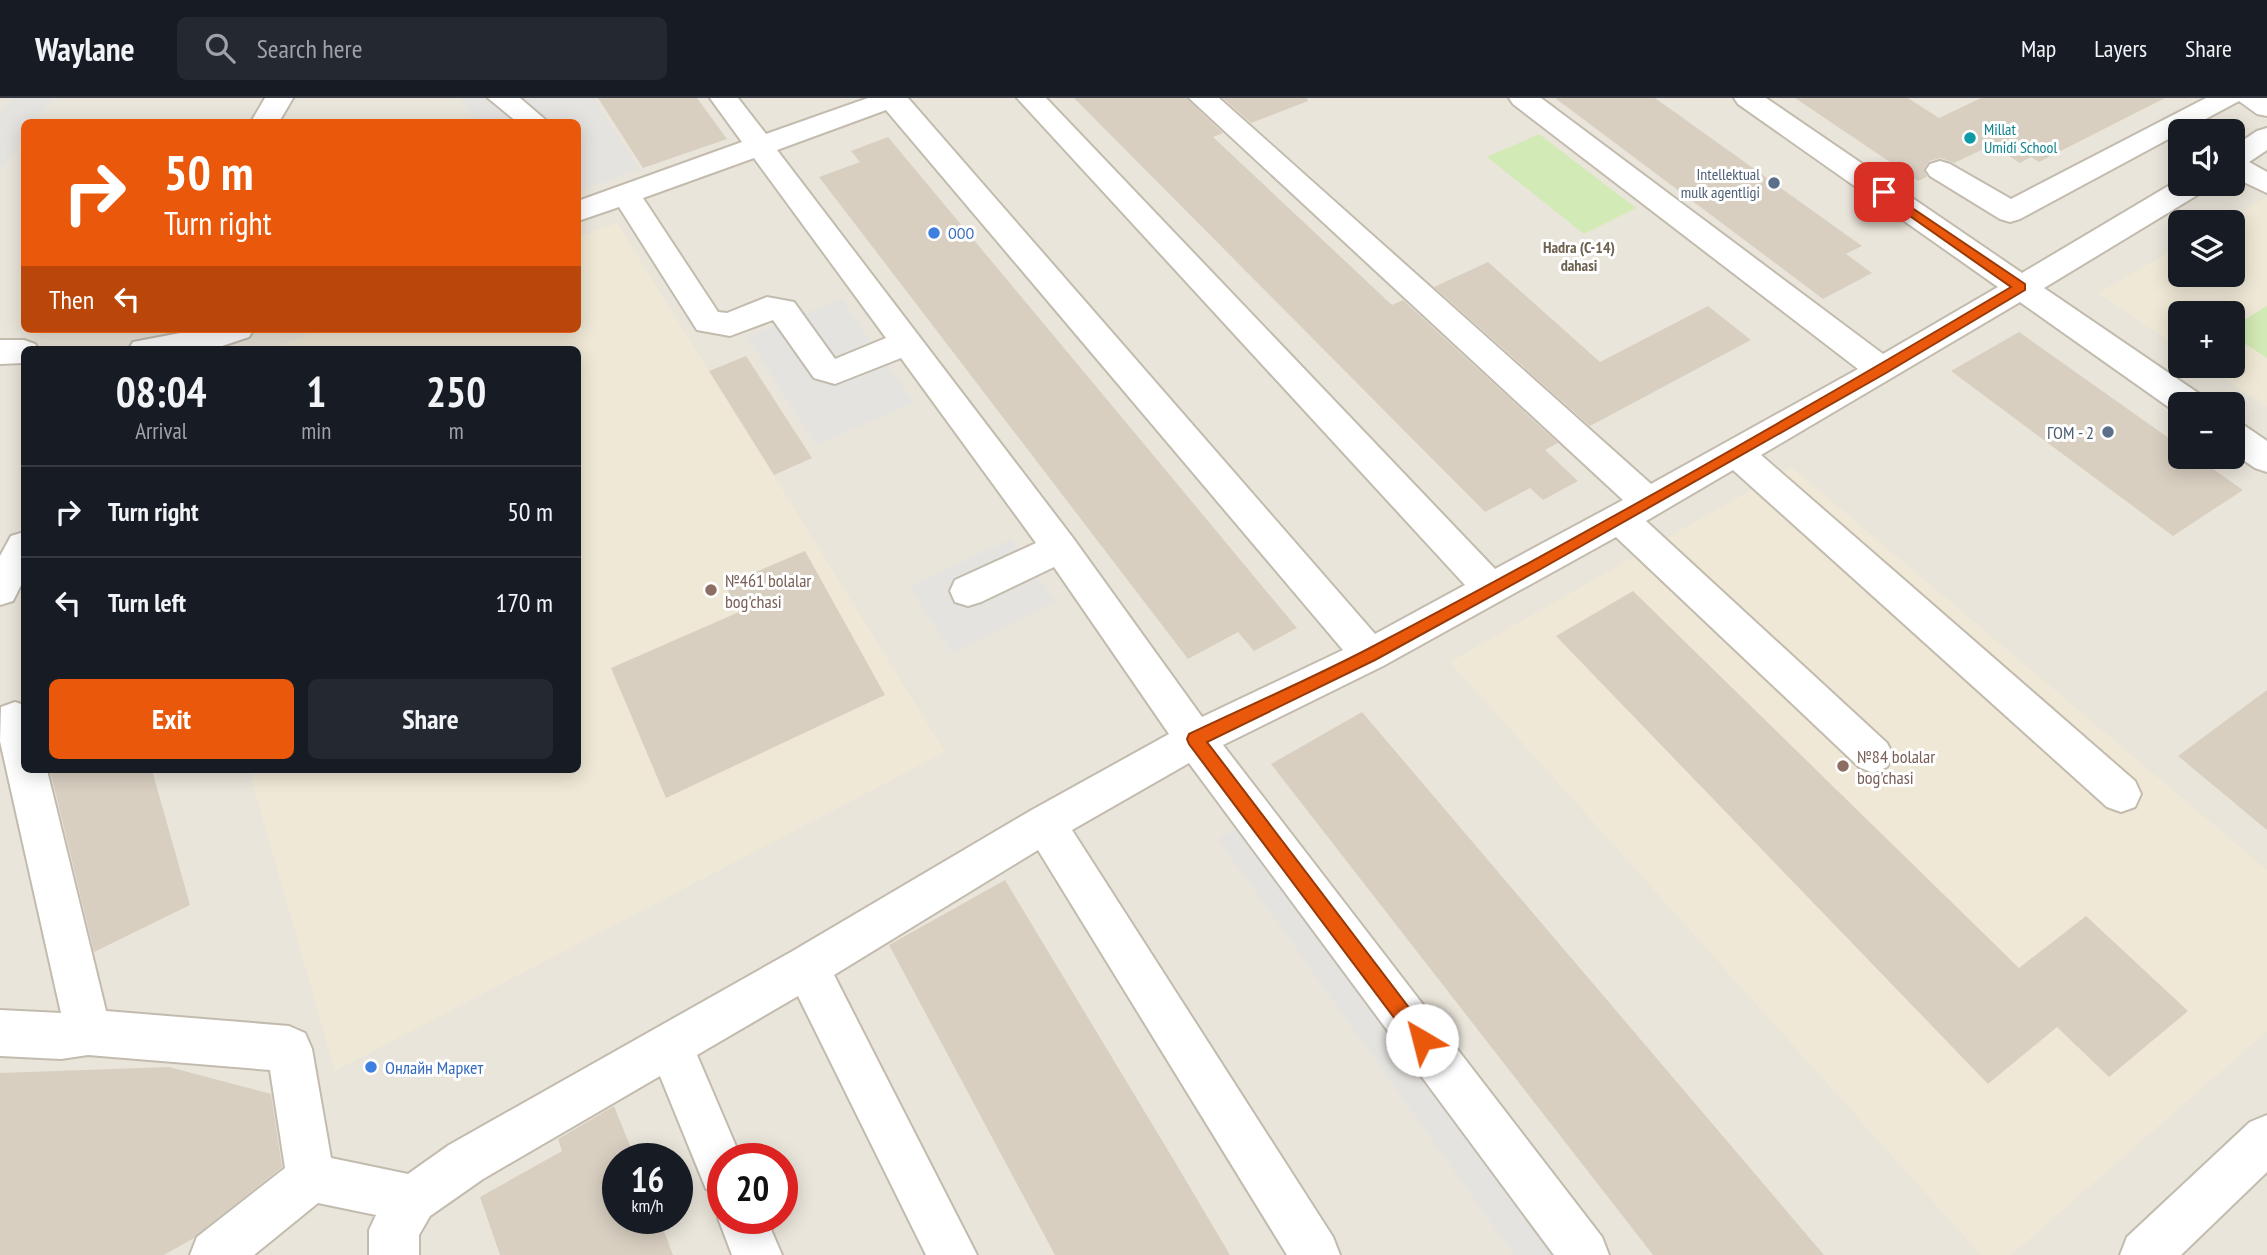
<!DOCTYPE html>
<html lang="en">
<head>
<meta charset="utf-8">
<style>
  :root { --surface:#171b24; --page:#242831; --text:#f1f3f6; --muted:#9ea1a6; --line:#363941; --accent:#ea580c }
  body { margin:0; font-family:"PT Sans Narrow",sans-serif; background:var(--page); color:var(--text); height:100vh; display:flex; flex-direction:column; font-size:26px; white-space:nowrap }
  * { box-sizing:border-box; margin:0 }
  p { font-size:23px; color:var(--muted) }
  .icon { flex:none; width:38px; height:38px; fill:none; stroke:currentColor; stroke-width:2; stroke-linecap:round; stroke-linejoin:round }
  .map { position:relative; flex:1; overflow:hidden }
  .drawer { position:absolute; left:21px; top:248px; width:560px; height:427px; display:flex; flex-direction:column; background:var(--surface); border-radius:10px; box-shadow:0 4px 18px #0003 }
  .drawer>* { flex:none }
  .guide { position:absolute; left:21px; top:21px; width:560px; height:214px; border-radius:10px; box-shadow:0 4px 18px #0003; background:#ea580c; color:#fff; overflow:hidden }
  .controls { position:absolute; left:2168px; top:21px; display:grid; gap:14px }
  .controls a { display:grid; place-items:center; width:77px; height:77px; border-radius:10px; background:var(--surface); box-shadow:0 4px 18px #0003; font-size:35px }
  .speed { position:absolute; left:602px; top:1045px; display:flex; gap:14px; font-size:35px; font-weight:700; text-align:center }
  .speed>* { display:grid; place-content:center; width:91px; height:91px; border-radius:50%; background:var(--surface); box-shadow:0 4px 18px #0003; line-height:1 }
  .speed small { font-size:18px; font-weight:400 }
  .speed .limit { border:10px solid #d22; background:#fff; color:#111 }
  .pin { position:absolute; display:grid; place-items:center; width:60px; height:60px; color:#fff; margin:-30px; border-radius:14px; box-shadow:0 4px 10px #0006 }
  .me { position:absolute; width:77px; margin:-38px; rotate:323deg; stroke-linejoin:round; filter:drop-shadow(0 0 5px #0008) }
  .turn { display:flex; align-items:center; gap:24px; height:147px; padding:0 28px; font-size:32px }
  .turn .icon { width:91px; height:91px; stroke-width:2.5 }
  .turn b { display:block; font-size:49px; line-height:60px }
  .then { display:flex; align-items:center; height:66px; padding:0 28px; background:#0003; gap:14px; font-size:26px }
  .eta { display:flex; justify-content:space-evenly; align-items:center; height:119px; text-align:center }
  .eta b { font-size:42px; font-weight:700; line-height:49px }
  .primary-button { display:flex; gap:14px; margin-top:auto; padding:14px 28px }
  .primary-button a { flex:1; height:80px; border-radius:10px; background:var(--accent); color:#fff; font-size:28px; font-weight:700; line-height:80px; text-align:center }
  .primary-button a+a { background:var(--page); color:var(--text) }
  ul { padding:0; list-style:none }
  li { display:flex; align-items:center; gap:21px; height:91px; padding:0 28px; border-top:2px solid var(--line) }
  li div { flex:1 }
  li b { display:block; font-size:26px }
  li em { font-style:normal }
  header { display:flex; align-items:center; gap:42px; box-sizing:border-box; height:98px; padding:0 35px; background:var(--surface); border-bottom:2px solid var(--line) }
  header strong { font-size:33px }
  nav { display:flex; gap:38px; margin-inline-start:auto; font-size:24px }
  .search { width:490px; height:63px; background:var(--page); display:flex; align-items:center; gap:18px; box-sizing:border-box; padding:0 24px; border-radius:10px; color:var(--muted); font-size:26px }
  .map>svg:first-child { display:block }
  .residential { fill:#eae5da; fill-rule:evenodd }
  .education { fill:#efe8d6 }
  .green { fill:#d2eab5 }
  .parking { fill:#e5e3e0 }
  .building { fill:#d8cfc1 }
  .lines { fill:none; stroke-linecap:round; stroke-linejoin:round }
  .minor-casing { stroke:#c2bbae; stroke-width:4 }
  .minor { fill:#fff; fill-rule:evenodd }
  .route { fill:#ea580c; stroke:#983908; stroke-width:2 }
  .culture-dot { fill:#0f9aa8; stroke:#fff; stroke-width:2.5 }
  .service-dot { fill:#5c6f8a; stroke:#fff; stroke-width:2.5 }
  .shop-dot { fill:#3f7fe0; stroke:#fff; stroke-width:2.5 }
  .education-dot { fill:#8d6e63; stroke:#fff; stroke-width:2.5 }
  .labels { text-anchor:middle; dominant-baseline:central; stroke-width:6; stroke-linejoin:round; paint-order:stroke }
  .far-culture-label { font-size:16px; fill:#0d838f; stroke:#fff; text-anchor:start }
  .far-service-label { font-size:16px; fill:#4e5e75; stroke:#fff; text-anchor:end }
  .far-shop-label { font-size:16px; fill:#366cbe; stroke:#fff; text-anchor:start }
  .far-neighbourhood-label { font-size:16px; font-weight:bold; fill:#6e6250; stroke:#fff }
  .service-label { font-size:18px; fill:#4e5e75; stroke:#fff; text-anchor:end }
  .education-label { font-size:18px; fill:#785e54; stroke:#fff; text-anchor:start }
  .shop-label { font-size:18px; fill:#366cbe; stroke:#fff; text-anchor:start }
</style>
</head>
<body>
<header>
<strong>Waylane</strong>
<div class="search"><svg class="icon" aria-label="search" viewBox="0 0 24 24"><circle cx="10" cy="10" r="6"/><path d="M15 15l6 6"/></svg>Search here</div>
<nav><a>Map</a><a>Layers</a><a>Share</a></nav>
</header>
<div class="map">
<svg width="2267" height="1157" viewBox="0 0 2267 1157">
  <rect width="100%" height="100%" fill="#f6f3ec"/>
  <!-- residential -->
  <path class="residential" d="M0 0H2267V1157H0ZM24 24H578V231H24ZM2180 33H2233V86H2180ZM2180 124H2233V177H2180ZM2180 215H2233V268H2180ZM24 252H578V672H24ZM2180 306H2233V359H2180ZM618 1060H677V1120H618ZM723 1060H782V1120H723Z"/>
  <!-- education -->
  <path class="education" d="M2267 99V309L2206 268H2233V215H2180V250L2098 195 2180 148V177H2233V124H2222Z
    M617 125 945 654 335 973 249 672H578V252H266L324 231H578V139Z
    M1791 369 2267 772V933L2011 1157H1981L1450 564Z"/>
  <!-- green -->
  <path class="green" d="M1539 36 1636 110 1584 136 1487 59Z
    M2267 208V260L2233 238V229Z"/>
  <!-- parking -->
  <path class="parking" d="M12 0H53L35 24H24V40L0 73V16Z
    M460 0H593L640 71 578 94V24H475Z
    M842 201 914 305 816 347 747 238Z
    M1011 441 1056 503 952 555 910 489Z
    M1272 710 1606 1157H1514L1218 741Z"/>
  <!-- building -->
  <path class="building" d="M598 0H697L727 41 643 70Z
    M1074 0H1186L1223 35 1213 39 1392 207 1403 202 1558 345 1545 352 1578 383 1543 402 1530 390 1485 414Z
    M1223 0H1307L1308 3 1251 25Z
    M1555 0H1655L1862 148 1846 156 1872 175 1823 201Z
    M1795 0H1908L1939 20 1981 0H2165L2039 64 2031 59 2020 65 1992 47 1954 65 1941 60 1929 63 1924 71 1927 79 1918 83Z
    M888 39 1139 340 1297 530 1254 553 1238 534 1188 561 819 79 860 64 851 53Z
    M1488 164 1600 264 1708 208 1751 242 1590 328 1434 189Z
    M2019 234 2180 348V359H2196L2243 392 2173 438 1951 273Z
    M746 258 812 360 774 377 709 273Z
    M805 453 885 597 666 700 611 570 739 514 725 487Z
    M1633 493 2019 870 2086 818 2188 913 2109 979 2057 929 1988 986 1556 538Z
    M2267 592V732L2178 658Z
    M1362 614 1824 1157H1653L1271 666Z
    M50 672H152L190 807 94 854Z
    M1005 782 1175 1064 1230 1157H1055L889 847Z
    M169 969 271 996 282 1069 194 1140 164 1157H0V975Z
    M614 1008 635 1060H618V1120H659L673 1157H500L480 1099 562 1053 558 1041Z"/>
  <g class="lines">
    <defs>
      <path id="minor" d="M265 0H293L279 24H251Z
        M488 0H520L548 24H517Z
        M710 0H738L766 36 868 0H908L1375 536 1465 487 1017 0H1046L1495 471 1623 402 1189 0H1219L1651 386 1858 271 1513 6 1509 0H1541L1883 256 1998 189 1738 6 1734 0H1766L2022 175 2180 81V86H2208L2204 93 2044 190 2201 297 2206 306H2180V316L2177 315 2020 204 1761 357 2135 683 2141 696 2135 709 2121 714 2107 709 1733 372 1646 423 1887 645 1893 657 1887 669 1873 675 1859 669 1616 439 1383 568 1223 647 1602 1139 1609 1157H1554L1189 665 1072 732 1333 1139 1340 1157H1287L1038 752 834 877 977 1157H926L798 898 697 957 741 1060H723V1098L706 1091 660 978 483 1081 430 1118 419 1137V1157H369V1132L376 1117 318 1105 254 1157H190L197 1139 285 1070 270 972 88 957 61 961 0 958V912L61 915 0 643 1 609 15 604 24 607V672H47L106 913 289 928 305 935 312 951 331 1060 408 1076 449 1047 791 854 1030 713 1169 636 1054 469 981 504 968 508 955 504 950 493 955 482 1036 445 901 260 835 286 814 280 773 222 730 238 697 232 619 109 578 123V103L742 44ZM886 12 1343 552 1202 619 1073 440 777 52ZM754 60 886 240 835 261 794 204 767 199 727 215 718 214 643 100Z
        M2206 0H2267V18L2257 16 2239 3 2020 121 2010 124 2000 121 1930 78 1926 72 1930 66 1940 63 1950 66 2011 101Z
        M2267 30V52L2249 64 2267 74V95L2233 79V49L2257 33Z
        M201 231H254L249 239 210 252H128L133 244Z
        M0 242H24L35 246 39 252H24V265L0 266Z
        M2233 324 2245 328 2267 343V374L2255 370 2233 355Z
        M24 434V481L13 503 0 507V458L11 438Z
        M2267 1017V1074L2181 1157H2120L2127 1139 2250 1024Z
        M723 1108V1120H766L782 1157H732L718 1120Z"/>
    </defs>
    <!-- minor casing -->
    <use href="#minor" class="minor-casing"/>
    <!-- minor -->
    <use href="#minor" class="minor"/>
  </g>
  <!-- route -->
  <path class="route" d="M1884 91 2025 186V192L1886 275 1539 472 1375 562 1207 644 1429 936 1432 942 1429 949 1422 952 1416 949 1189 646 1187 641 1189 636C1248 608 1308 582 1366 552 1584 438 1799 315 2011 189L1880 97V92Z"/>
  <!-- markers -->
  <circle class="culture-dot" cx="1970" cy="40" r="7"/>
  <g class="service-dot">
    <circle cx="1774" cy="85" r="7"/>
    <circle cx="2108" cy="334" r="7"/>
  </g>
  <g class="shop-dot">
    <circle cx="934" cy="135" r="7"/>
    <circle cx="371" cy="969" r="7"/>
  </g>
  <g class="education-dot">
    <circle cx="711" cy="492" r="7"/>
    <circle cx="1843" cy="668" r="7"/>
  </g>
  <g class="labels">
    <!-- far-culture labels -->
    <g class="far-culture-label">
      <text x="1984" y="31">Millat<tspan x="1984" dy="18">Umidi School</tspan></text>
    </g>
    <!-- far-service labels -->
    <g class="far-service-label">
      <text x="1760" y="76">Intellektual<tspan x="1760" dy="18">mulk agentligi</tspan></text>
    </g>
    <!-- far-shop labels -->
    <g class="far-shop-label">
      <text x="948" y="135">ООО</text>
    </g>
    <!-- far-neighbourhood labels -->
    <g class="far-neighbourhood-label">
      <text x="1579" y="149">Hadra (C-14)<tspan x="1579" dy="18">dahasi</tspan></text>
    </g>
    <!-- service labels -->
    <g class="service-label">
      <text x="2094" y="334">ГОМ - 2</text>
    </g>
    <!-- education labels -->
    <g class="education-label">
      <text x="725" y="482">№461 bolalar<tspan x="725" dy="21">bog'chasi</tspan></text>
      <text x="1857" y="658">№84 bolalar<tspan x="1857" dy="21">bog'chasi</tspan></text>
    </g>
    <!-- shop labels -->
    <g class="shop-label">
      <text x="385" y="969">Онлайн Маркет</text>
    </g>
  </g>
</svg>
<div class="controls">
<a><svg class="icon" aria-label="sound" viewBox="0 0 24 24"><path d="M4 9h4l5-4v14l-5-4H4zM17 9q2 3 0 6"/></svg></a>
<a><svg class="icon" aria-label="layers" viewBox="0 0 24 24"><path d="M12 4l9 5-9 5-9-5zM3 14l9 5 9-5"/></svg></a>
<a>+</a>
<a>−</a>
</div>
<div class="speed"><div>16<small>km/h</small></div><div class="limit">20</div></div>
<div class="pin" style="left:1884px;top:94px;background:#d93025"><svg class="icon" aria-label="arrive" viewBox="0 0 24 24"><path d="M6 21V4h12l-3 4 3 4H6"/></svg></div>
<svg class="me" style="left:1422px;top:942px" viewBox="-20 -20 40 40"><circle r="19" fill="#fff"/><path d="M0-13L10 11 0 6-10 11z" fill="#ea580c"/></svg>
<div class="guide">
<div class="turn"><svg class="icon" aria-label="right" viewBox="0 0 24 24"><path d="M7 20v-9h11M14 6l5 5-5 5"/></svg><div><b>50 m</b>Turn right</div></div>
<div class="then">Then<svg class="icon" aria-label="left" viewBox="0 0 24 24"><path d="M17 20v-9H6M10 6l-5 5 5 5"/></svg></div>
</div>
<section class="drawer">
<div class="eta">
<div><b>08:04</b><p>Arrival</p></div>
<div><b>1</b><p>min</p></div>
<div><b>250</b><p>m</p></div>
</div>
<ul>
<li><svg class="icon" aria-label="right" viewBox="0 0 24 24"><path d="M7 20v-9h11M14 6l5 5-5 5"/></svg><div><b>Turn right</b></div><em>50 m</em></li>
<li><svg class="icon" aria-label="left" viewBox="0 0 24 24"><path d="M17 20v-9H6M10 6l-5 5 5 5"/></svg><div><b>Turn left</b></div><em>170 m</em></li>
</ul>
<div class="primary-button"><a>Exit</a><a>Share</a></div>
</section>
</div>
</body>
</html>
